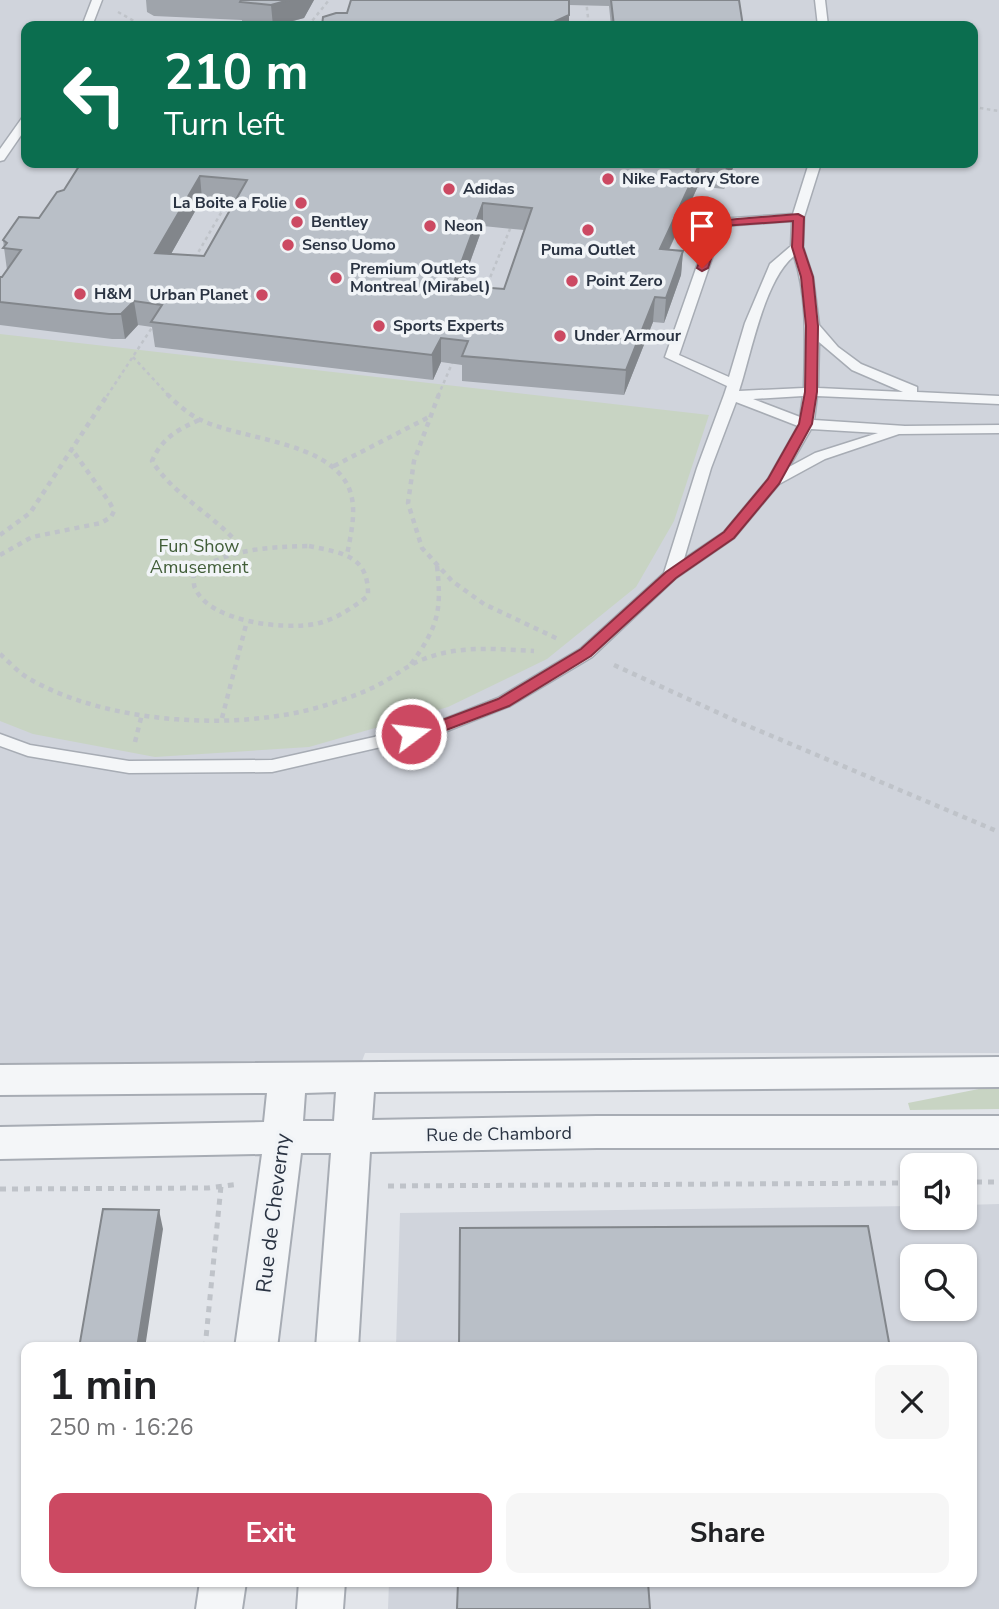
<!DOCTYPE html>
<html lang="en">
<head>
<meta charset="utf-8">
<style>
  :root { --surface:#fff; --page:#f6f6f6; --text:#202124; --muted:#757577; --accent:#cc4962 }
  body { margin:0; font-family:"Nunito Sans",sans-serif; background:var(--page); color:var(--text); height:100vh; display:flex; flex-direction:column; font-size:26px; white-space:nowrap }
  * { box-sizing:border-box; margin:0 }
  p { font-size:23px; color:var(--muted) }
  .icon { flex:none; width:38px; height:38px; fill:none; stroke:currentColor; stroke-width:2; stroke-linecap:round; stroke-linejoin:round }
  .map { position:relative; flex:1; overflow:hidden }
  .panel { position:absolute; left:21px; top:1342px; width:956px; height:245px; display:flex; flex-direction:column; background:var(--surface); border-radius:14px; box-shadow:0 2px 5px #0004 }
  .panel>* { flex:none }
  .banner { position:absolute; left:21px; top:21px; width:957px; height:147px; border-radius:14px; box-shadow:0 2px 5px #0004; background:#0b6e4f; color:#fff; overflow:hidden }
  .fabs { position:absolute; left:900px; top:1153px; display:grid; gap:14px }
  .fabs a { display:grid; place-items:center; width:77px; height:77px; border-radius:14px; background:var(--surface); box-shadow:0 2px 5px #0004; font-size:35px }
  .pin { position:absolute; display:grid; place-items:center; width:60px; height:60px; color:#fff; margin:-72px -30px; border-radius:50% 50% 50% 0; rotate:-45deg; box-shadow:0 0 7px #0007 }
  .pin .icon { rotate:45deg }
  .me { position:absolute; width:77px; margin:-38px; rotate:75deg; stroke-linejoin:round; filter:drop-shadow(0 0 5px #0008) }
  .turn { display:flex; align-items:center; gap:24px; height:147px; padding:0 28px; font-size:32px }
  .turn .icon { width:91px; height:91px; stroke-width:2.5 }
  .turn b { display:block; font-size:49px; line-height:60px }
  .round { display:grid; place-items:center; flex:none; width:74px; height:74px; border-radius:14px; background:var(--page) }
  .summary { display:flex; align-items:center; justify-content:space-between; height:119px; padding:0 28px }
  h1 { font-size:42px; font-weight:700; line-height:52px }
  .primary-button { display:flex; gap:14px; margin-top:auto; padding:14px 28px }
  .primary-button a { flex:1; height:80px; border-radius:14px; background:var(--accent); color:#fff; font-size:28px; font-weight:700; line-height:80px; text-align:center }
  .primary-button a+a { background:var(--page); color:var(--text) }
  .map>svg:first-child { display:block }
  .built { fill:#d0d4dc; fill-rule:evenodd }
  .green { fill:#c8d4c3 }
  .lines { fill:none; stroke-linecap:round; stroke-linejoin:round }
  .lane-casing { stroke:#a7acb4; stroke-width:3 }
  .street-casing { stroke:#a7acb4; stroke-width:4 }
  .path-far2 { stroke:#bfc3c9; stroke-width:2.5; stroke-dasharray:3.5 3.5; stroke-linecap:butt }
  .path-far1 { stroke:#bfc3c9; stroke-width:4.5; stroke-dasharray:5 5; stroke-linecap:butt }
  .path { stroke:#bfc3c9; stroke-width:5; stroke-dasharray:6 6; stroke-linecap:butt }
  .lane { fill:#f4f6f8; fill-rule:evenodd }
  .street { fill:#f4f6f8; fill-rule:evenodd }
  .wall { fill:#9fa4ab; fill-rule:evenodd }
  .shaded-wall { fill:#82868b }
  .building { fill:#b9bfc7; stroke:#82868b; stroke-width:2; fill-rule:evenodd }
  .route { fill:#cc4962; stroke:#852f40; stroke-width:2 }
  .poi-dot { fill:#cc4962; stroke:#f1f4f7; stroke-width:2.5 }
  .labels { text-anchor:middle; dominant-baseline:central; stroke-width:7; stroke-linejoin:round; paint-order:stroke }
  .far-poi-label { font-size:16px; font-weight:bold; fill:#2a3342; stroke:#f1f4f7; text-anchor:start }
  .park-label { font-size:18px; fill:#405d37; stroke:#f1f4f7 }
  .street-label { font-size:18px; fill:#2a3342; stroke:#f1f4f7 }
  .near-street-label { font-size:21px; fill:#2a3342; stroke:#f1f4f7 }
</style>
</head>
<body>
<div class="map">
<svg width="999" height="1609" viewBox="0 0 999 1609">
  <rect width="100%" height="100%" fill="#e2e5ea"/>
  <!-- built -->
  <path class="built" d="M0 0H999V1053H365L356 1077 0 1080ZM26 26H973V163H26Z
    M999 1204V1609H388L389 1582H971V1348L396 1347 400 1213 912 1206V1218H964V1205ZM912 1256H964V1309H912Z"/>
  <!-- green -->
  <path class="green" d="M0 334 709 415 674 521 636 587 547 659 448 707 309 747 155 757 33 734 0 721Z
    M999 1085V1109L910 1110 908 1103Z"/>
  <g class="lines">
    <defs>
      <path id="lane" d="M92 0H102L92 26H82Z
        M815 0H825L828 26H818Z
        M26 117V128L4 160 0 161V149L22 118Z
        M809 163H821L804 217 803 247 813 277 819 325 838 347 861 364 917 387V392L999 396V404L817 396 814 420 905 426 999 425V433L899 434 825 459 779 484 734 538 676 578 592 657 510 706 442 733 272 772 129 773 28 756 0 746V734L30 745 129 761 272 760 432 724 498 698 580 649 664 573 697 468 724 395 727 386 665 357 712 223 718 219 793 214ZM792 221 791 246 770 264 745 323 729 377 679 355 723 226ZM794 256C808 299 805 344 804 388L739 391C751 355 764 280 794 256ZM819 342 852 370 903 392 818 388ZM803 396 800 417 753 399ZM736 402 798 426 768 479 724 532 684 559 711 468ZM811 429 878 433 815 453 789 467Z"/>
      <path id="street" d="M999 1057V1087L374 1092 372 1120 597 1116H999V1148H597L370 1152 358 1348H316L331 1153H301L277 1348H235L262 1154 0 1159V1127L264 1122 267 1093 0 1095V1065ZM336 1092 334 1121H303L305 1093Z
        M200 1582H246L242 1609H196Z
        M299 1582H345L343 1609H297Z"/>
    </defs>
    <!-- lane casing -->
    <use href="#lane" class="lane-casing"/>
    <!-- street casing -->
    <use href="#street" class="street-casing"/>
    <!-- path-far2 -->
    <path class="path-far2" d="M586 0 589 26
      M118 12 134 21 135 26
      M308 26 329 0
      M973 107 999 111
      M195 258 229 199
      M485 290 512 224
      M133 357 169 396
      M107 396 155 323
      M438 396 454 359"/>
    <!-- path-far1 -->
    <path class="path-far1" d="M167 394C177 404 188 414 201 420 243 440 326 441 348 486 358 507 351 533 347 555
      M439 394 414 461 408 503 422 548 452 581 484 604 558 639
      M199 420C177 430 162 438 152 461 175 497 215 515 242 548
      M334 466 429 417
      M0 535 30 513 108 394
      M309 546C342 553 369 555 368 596 352 608 335 620 315 624 284 630 209 622 195 588 193 584 194 577 193 572 231 549 266 547 309 546Z
      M0 555 32 537 101 523 111 517 114 511 110 503 71 448
      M0 654C9 662 18 672 28 678 106 724 237 732 323 706 342 700 361 694 378 685 394 677 407 665 424 659 459 645 497 649 534 651
      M411 664C438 627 442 611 437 566
      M614 665 734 720 999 832
      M222 718 247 621
      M135 742 142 714"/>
    <!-- path -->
    <path class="path" d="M964 1182H999
      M388 1186 912 1183
      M0 1189 208 1188 239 1184
      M205 1348 221 1186"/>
    <!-- lane -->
    <use href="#lane" class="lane"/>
    <!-- street -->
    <use href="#street" class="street"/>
  </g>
  <!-- wall -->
  <path class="wall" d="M146 0H314L304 18 276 26 242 24V20L154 16 147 12Z
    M351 0H739L743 26H611L609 6 569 5V26H322L347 13Z
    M81 163H735L724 189 698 186 669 250 683 251 681 275 664 323 653 322 624 395 462 381V365L441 362 433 380 155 347 152 327 138 325 125 339H112L0 325V277H2L7 270 3 240 39 218 64 190ZM202 199 235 202 204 256 171 254ZM483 226 524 230 504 289 462 285Z"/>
  <!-- shaded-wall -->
  <path class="shaded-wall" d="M289 0H314L304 18 273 26 271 5Z
    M569 15V26H545Z
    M700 163 698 186 658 273 660 249Z
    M727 163H735L724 189 726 165Z
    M200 176 202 199 158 277 155 253Z
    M483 203V226L453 309V285Z
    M683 251 681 275 664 323 666 298Z
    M655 297 653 322 624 395 626 370Z
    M134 301 138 325 125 339 121 314Z
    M441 338V362L433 380 432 355Z
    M159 1210 163 1229 145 1348H137Z"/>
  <!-- building -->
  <path class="building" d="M241 0H289L271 5 240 2Z
    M351 0H569V15L545 26H322L323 17 336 13H347Z
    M611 0H739L743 26H614Z
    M81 163H727L726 165 700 163 660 249 683 251 666 298 655 297 626 370 462 356 468 341 441 338 432 355 151 322 162 305 134 301 121 314H109L0 302V277H2L21 250 3 248 7 243 3 240 19 217 39 218 57 192 64 190ZM200 176 247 180 204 256 155 253ZM483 203 532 208 504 289 453 285Z
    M103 1209 159 1210 137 1348H79Z
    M868 1226 890 1348H459L460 1228Z
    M458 1582H648L650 1609H457Z"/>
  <!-- route -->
  <path class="route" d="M798 214 804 217 803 247 813 277 818 326 817 392 812 424 779 484 734 538 676 578 591 656 509 706 441 732 411 740 405 738 403 734 405 731 432 724 498 699 581 649 666 572 724 532 768 479 799 424 805 392 806 326 801 277 792 247 793 221 722 226 708 268 702 271 697 268 714 221Z"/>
  <!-- markers -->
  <g class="poi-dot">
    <circle cx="608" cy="179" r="7"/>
    <circle cx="449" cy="189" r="7"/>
    <circle cx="301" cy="203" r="7"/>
    <circle cx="297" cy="222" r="7"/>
    <circle cx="430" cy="226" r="7"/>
    <circle cx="588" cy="230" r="7"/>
    <circle cx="288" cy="245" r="7"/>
    <circle cx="336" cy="278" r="7"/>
    <circle cx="572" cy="281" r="7"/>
    <circle cx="80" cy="294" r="7"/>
    <circle cx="262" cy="295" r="7"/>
    <circle cx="379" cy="326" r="7"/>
    <circle cx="560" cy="336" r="7"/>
  </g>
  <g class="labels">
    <!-- far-poi labels -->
    <g class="far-poi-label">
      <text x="622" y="179">Nike Factory Store</text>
      <text x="463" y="189">Adidas</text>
      <text x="287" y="203" text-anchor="end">La Boite a Folie</text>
      <text x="311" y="222">Bentley</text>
      <text x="444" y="226">Neon</text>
      <text x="302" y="245">Senso Uomo</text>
      <text x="588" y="250" text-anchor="middle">Puma Outlet</text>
      <text x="350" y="269">Premium Outlets<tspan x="350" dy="18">Montreal (Mirabel)</tspan></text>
      <text x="586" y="281">Point Zero</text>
      <text x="94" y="294">H&amp;M</text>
      <text x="248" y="295" text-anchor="end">Urban Planet</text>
      <text x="393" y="326">Sports Experts</text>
      <text x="574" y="336">Under Armour</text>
    </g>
    <!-- park labels -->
    <g class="park-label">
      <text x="199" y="546">Fun Show<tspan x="199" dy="21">Amusement</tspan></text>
    </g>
    <!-- street labels -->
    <g class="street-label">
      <text transform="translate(499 1134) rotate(-1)">Rue de Chambord</text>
    </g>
    <!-- near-street labels -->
    <g class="near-street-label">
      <text transform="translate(273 1213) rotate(-83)">Rue de Cheverny</text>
    </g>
  </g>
</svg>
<div class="fabs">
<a><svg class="icon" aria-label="sound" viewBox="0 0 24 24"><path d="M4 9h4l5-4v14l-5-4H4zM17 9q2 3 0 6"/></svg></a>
<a><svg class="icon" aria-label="search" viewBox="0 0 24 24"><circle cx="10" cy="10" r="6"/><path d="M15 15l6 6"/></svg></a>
</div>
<div class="pin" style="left:702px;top:268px;background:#d93025"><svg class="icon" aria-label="arrive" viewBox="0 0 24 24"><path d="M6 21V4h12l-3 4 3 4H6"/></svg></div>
<svg class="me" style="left:411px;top:734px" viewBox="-20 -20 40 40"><circle r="17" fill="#cc4962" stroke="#fff" stroke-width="3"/><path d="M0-11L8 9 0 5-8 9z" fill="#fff"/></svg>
<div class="banner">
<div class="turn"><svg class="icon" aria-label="left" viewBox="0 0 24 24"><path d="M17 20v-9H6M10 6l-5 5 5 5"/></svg><div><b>210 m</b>Turn left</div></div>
</div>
<section class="panel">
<div class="summary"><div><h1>1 min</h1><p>250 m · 16:26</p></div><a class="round"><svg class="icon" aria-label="close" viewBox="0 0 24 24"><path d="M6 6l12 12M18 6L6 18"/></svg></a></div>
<div class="primary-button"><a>Exit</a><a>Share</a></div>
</section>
</div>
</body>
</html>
